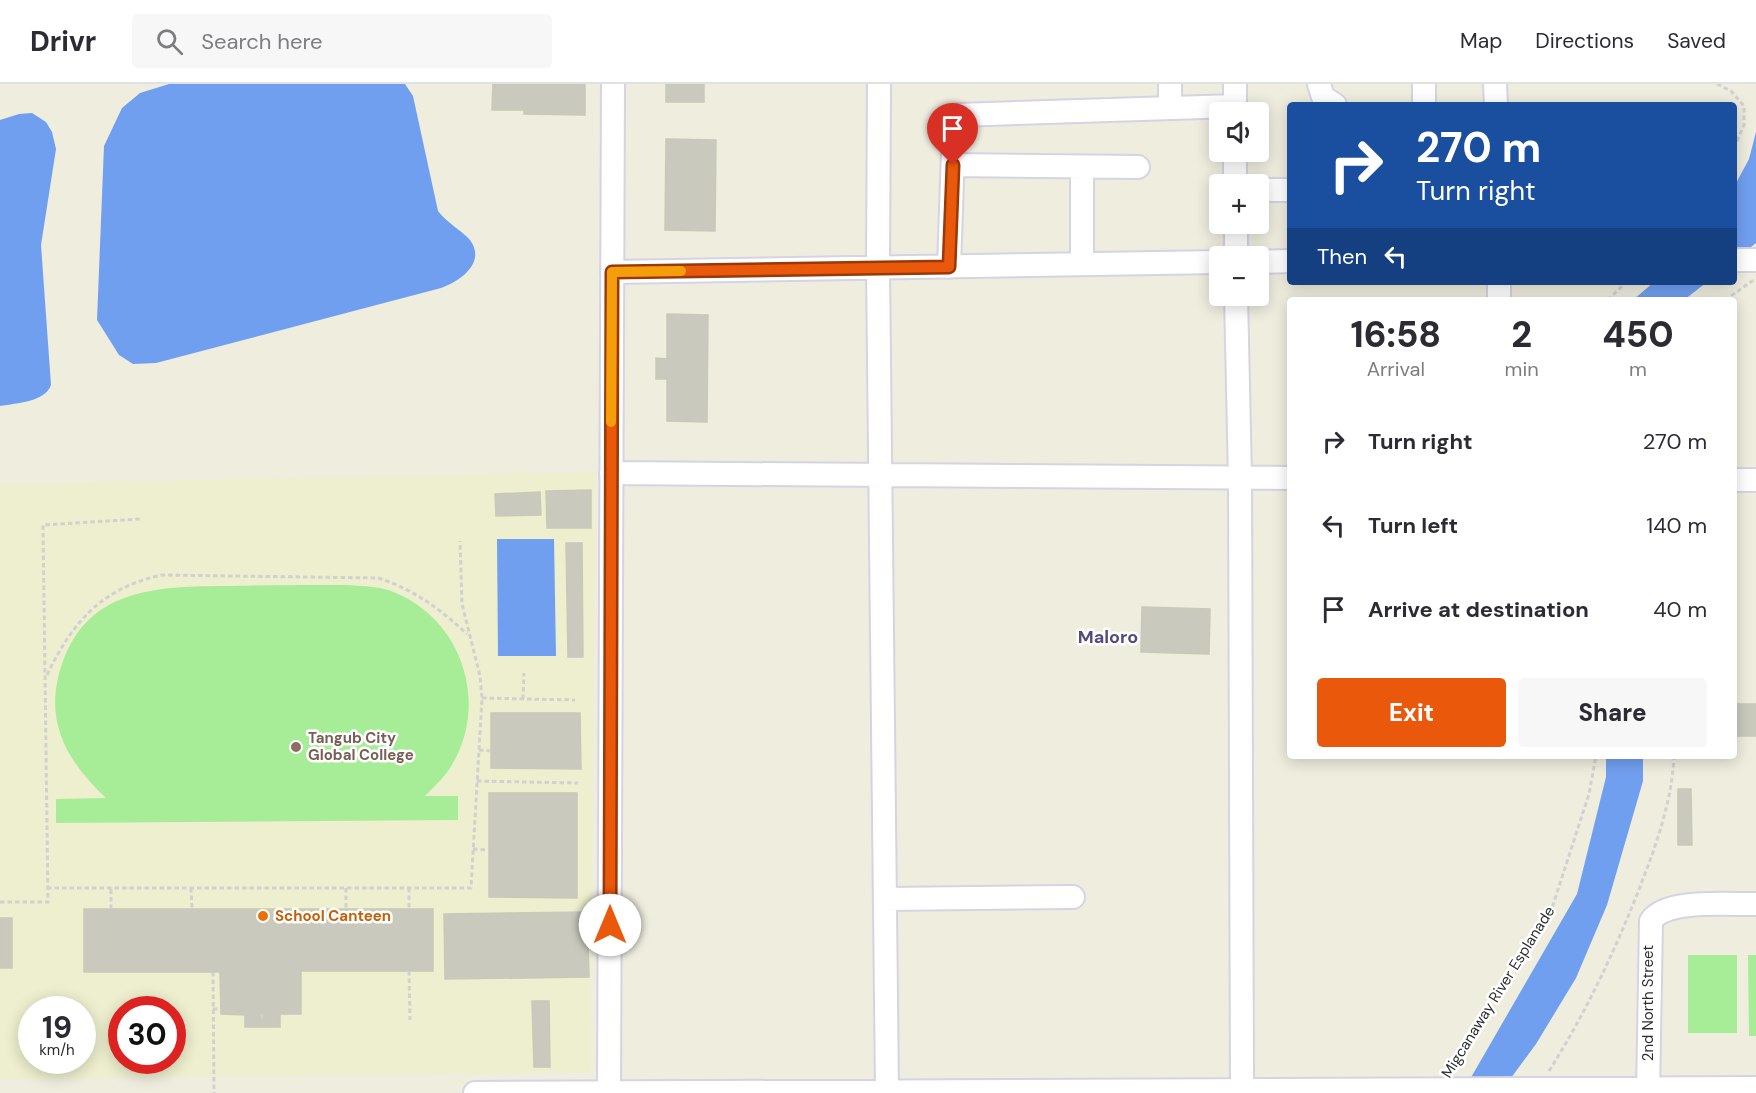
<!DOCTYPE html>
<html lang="en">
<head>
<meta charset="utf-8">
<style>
  :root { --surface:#fff; --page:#f7f7f7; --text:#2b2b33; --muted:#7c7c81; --line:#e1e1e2; --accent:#ea580c }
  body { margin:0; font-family:"DM Sans",sans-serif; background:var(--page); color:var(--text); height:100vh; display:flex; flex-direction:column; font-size:22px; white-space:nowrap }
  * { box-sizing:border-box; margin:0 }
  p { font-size:20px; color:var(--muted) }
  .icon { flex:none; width:33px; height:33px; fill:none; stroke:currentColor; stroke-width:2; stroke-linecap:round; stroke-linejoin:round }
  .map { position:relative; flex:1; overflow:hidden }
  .panel { position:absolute; left:1287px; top:213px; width:450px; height:462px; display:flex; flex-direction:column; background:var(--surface); border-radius:6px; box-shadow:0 3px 15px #0003 }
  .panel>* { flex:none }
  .guide { position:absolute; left:1287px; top:18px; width:450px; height:183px; border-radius:6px; box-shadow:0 3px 15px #0003; background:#1a4fa0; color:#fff; overflow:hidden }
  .tools { position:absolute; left:1209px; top:18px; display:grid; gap:12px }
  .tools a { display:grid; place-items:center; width:60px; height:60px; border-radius:6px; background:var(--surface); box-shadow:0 3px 15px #0003; font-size:30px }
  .speed { position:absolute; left:18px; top:912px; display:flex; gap:12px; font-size:30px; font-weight:700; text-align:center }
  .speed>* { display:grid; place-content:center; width:78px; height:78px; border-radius:50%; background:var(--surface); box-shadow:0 3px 15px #0003; line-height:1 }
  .speed small { font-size:15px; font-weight:400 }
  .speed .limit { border:9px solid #d22; background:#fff; color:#111 }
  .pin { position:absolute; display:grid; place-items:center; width:51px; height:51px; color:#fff; margin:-62px -26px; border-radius:50% 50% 50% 0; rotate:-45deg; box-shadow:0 0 6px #0007 }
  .pin .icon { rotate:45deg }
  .me { position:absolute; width:66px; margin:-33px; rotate:0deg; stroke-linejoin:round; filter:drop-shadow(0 0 4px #0008) }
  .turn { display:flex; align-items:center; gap:21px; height:126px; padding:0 30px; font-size:27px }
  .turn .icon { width:78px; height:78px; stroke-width:2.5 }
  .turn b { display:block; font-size:42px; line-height:51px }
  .then { display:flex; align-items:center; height:57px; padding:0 30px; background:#0003; gap:12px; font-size:22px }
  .eta { display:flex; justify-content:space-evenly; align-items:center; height:102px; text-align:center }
  .eta b { font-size:36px; font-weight:800; line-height:42px }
  .primary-button { display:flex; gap:12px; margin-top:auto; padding:12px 30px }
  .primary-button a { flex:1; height:69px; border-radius:6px; background:var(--accent); color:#fff; font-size:24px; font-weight:800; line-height:69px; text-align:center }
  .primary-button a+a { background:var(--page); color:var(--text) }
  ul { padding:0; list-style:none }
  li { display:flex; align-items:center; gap:18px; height:84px; padding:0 30px }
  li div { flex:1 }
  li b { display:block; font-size:22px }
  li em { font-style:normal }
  header { display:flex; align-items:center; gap:36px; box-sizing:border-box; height:84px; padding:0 30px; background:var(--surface); border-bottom:2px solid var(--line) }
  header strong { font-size:28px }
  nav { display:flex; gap:33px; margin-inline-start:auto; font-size:21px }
  .search { width:420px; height:54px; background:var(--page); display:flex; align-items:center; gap:15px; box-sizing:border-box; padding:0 21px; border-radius:6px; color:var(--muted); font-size:22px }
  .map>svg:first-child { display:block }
  .education { fill:#edefce; fill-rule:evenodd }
  .pitch { fill:#a7ec96 }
  .water { fill:#719ff0 }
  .building { fill:#c9c9bd; stroke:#c9c9b8; stroke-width:1.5 }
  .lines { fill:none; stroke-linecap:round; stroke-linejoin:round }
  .minor-casing { stroke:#d6d3e4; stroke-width:26 }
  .path { stroke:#d1d1d1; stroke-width:3; stroke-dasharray:4.5 3; stroke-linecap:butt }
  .minor { stroke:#fff; stroke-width:22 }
  .route-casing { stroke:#983908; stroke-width:15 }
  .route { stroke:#ea580c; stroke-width:10 }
  .slow { stroke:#f59e0b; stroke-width:10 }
  .education-dot { fill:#8d6e63; stroke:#fff; stroke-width:2 }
  .food-dot { fill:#e8710a; stroke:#fff; stroke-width:2 }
  .labels { text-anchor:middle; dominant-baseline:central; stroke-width:5; stroke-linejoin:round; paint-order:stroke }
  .education-label { font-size:15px; font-weight:bold; fill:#785e54; stroke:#fff; text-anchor:start }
  .food-label { font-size:15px; font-weight:bold; fill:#c56008; stroke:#fff; text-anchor:start }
  .street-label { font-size:15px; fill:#2c2c2c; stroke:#fff }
  .quarter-label { font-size:18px; font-weight:bold; fill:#554b7e; stroke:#fff }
</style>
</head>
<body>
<header>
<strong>Drivr</strong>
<div class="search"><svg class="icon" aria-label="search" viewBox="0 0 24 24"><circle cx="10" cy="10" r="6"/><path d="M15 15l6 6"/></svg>Search here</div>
<nav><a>Map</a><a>Directions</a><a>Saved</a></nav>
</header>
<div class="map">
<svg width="1756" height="1009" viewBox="0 0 1756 1009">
  <rect width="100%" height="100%" fill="#eeedde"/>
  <!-- education -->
  <path class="education" d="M595 388 590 988 0 995V400ZM32 926H82V976H32ZM122 926H172V976H122Z"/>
  <!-- pitch -->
  <path class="pitch" d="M346 501C361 502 376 502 391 507 459 532 489 614 454 677 447 691 436 701 425 712H458V736L56 739V715L106 714C73 683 48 647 57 599 77 504 152 502 232 502 270 501 308 501 346 501Z
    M1688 871H1737V949H1688Z
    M1748 871H1756V952H1749Z"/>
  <!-- water -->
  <path class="water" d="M169 0H405L413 12 438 127C447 139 460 145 470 156 487 179 459 198 441 204L156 279 133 280 119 271 97 236 104 62 122 24 140 9Z
    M32 29 46 38 52 48 56 65 41 161 51 301C45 318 17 319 0 322V36L19 30Z
    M1756 48V159L1734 177V103L1749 75Z
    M1654 198H1707L1684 216H1633Z
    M497 455H554L556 572H498Z
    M1606 672H1643V697L1607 821 1576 894 1536 960 1500 1009H1462L1577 810 1606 693Z"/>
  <!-- building -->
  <path class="building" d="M493 0H585V31L524 30V26H492Z
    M666 0H704V18H666Z
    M666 55 716 56 715 147 665 146Z
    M667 230 708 231 707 338 667 337V295H656V274L667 275Z
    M591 406V444H547L546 407Z
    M540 408 541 431 496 432 495 410Z
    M566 459H582L583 573H568Z
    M1142 523 1210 525 1209 570 1141 568Z
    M1734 620H1756V652H1734Z
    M491 629H580L581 685 491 684Z
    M1678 705H1691L1692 761H1678Z
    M489 709H577V814L489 813Z
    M84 825H433V887H301V930H280V943H245V931L221 930 220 888H84Z
    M587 828 589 893 445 895 444 830Z
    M0 834H12V884H0Z
    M532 917H549L550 983H534Z"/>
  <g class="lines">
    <defs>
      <path id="minor" d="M879 0 878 184 887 1006
        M1235 0V28
        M1319 0 1323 13 1335 21
        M1495 0 1496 21
        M1424 21V0
        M1170 24V0
        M1235 68V100
        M953 81 1138 83
        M1258 106H1290
        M1236 140V172
        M1734 176H1756
        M1258 178 1290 177
        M1082 180V83
        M949 183 954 39 958 31 1235 22
        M612 188 1220 178
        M1499 198V216
        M1236 212 1240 394 1242 1006
        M611 389 1290 394
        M1734 396H1756
        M885 815 1073 813
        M609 1007 613 0
        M475 1009 1756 1004
        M1648 1009 1651 837C1666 814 1730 821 1756 820"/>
    </defs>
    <!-- minor casing -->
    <use href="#minor" class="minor-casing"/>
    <!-- path -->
    <path class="path" d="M1717 0 1731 7 1744 22V41L1734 64
      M1608 216 1626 198
      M1725 216 1755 195
      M47 591C73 537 102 504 162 491L378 494C413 505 440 525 467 550
      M482 614 575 616
      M523 615 524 589
      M479 666 491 667
      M477 697 578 699
      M473 765 489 766
      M47 804H471L482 614 480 592 462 520 460 457
      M191 804 192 825
      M346 804V825
      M409 804V825
      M0 818H48L43 441 140 435
      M111 825V804
      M409 887 410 936
      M213 888 214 1009
      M213 925H220
      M262 930V937
      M1549 987C1585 930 1613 871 1638 808 1655 764 1672 719 1674 672
      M1449 988 1553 821 1589 710 1596 672"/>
    <!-- minor -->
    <use href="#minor" class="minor"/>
  </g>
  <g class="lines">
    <defs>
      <path id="route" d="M610 841 612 188 949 183 953 81"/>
    </defs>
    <!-- route casing -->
    <use href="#route" class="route-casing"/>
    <!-- route -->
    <use href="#route" class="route"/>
    <!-- slow -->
    <path class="slow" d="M611 338 612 188 681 187"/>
  </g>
  <!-- markers -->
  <circle class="education-dot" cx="296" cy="663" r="6"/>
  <circle class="food-dot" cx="263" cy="832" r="6"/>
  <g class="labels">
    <!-- education labels -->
    <g class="education-label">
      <text x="308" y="654">Tangub City<tspan x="308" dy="17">Global College</tspan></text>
    </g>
    <!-- food labels -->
    <g class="food-label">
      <text x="275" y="832">School Canteen</text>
    </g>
    <!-- street labels -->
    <g class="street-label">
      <text transform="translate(1498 908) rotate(-58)">Migcanaway River Esplanade</text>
      <text transform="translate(1648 919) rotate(-90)">2nd North Street</text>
    </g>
    <!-- quarter labels -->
    <g class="quarter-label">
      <text x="1108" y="553">Maloro</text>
    </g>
  </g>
</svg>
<div class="tools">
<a><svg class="icon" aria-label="sound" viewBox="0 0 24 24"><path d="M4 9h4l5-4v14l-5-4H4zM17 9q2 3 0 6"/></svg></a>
<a>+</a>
<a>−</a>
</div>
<div class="speed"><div>19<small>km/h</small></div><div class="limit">30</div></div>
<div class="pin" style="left:953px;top:81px;background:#d93025"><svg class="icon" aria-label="arrive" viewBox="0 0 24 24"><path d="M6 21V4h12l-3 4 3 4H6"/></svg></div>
<svg class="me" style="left:610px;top:841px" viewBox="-20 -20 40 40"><circle r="19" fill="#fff"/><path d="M0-13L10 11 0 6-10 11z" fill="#ea580c"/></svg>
<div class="guide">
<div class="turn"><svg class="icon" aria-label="right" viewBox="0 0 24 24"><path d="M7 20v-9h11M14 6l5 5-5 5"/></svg><div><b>270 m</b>Turn right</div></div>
<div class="then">Then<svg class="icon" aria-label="left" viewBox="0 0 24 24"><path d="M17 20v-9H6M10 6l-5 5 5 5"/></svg></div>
</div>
<section class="panel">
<div class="eta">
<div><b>16:58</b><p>Arrival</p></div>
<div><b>2</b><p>min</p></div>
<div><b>450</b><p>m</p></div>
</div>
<ul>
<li><svg class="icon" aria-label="right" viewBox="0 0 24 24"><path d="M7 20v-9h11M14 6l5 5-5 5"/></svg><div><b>Turn right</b></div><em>270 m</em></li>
<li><svg class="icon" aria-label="left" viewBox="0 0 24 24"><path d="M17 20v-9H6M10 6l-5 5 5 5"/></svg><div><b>Turn left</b></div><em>140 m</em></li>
<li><svg class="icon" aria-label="arrive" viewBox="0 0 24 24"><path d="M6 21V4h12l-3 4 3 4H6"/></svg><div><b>Arrive at destination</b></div><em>40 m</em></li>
</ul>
<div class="primary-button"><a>Exit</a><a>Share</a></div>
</section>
</div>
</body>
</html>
